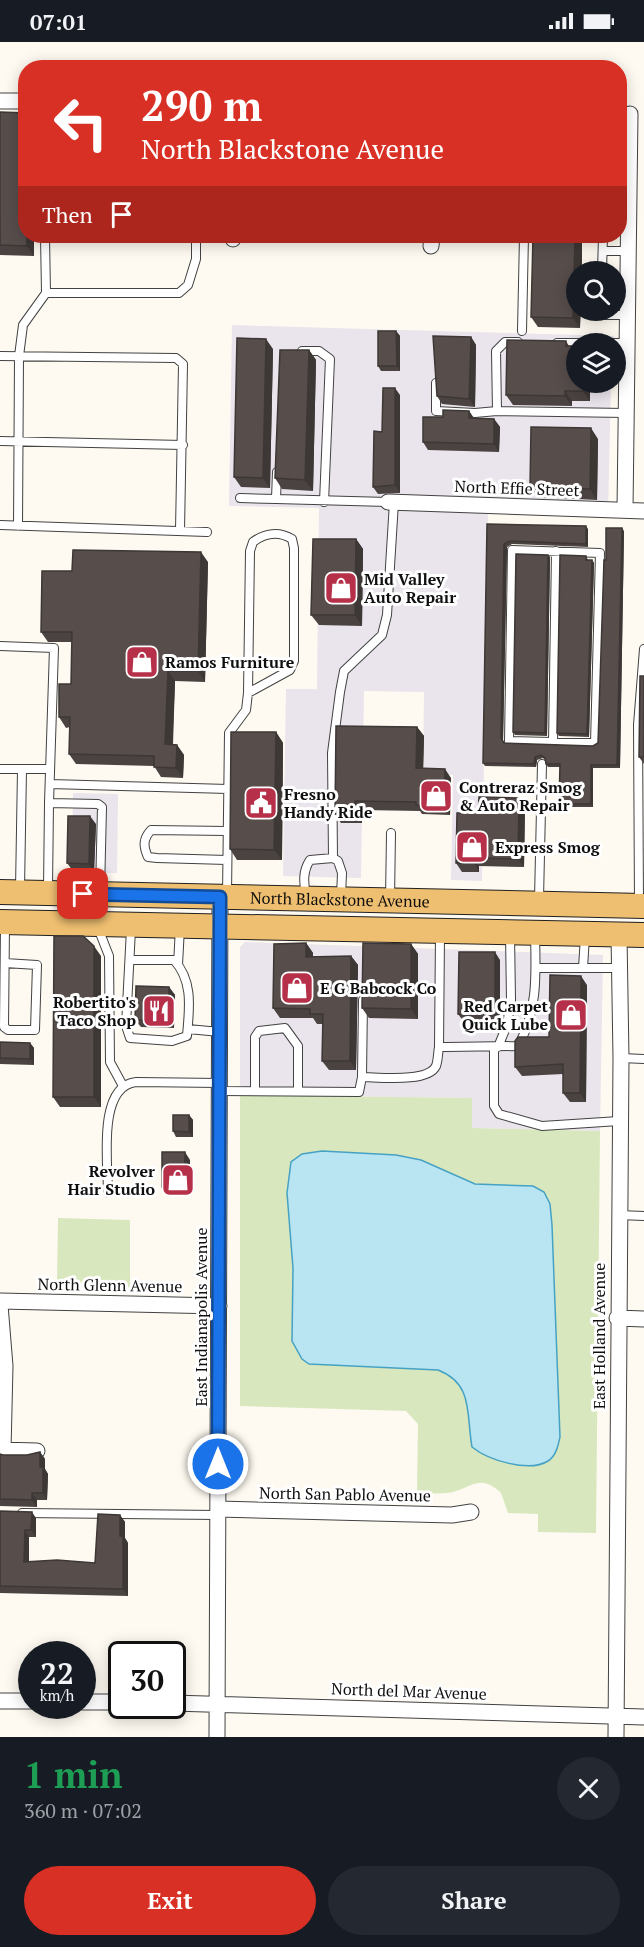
<!DOCTYPE html>
<html lang="en">
<head>
<meta charset="utf-8">
<style>
  :root { --surface:#171b24; --page:#242831; --text:#f1f3f6; --muted:#9ea1a6; --accent:#d93025 }
  body { margin:0; font-family:"PT Serif",serif; background:var(--page); color:var(--text); height:100vh; display:flex; flex-direction:column; font-size:22px; white-space:nowrap }
  * { box-sizing:border-box; margin:0 }
  p { font-size:20px; color:var(--muted) }
  .icon { flex:none; width:33px; height:33px; fill:none; stroke:currentColor; stroke-width:2; stroke-linecap:round; stroke-linejoin:round }
  .map { position:relative; height:1695px; overflow:hidden }
  .panel { display:flex; flex-direction:column; background:var(--surface); flex:1 }
  .panel>* { flex:none }
  .guide { position:absolute; left:18px; top:18px; width:609px; height:183px; border-radius:24px; box-shadow:0 3px 15px #0003; background:#d93025; color:#fff; overflow:hidden }
  .buttons { position:absolute; left:566px; top:219px; display:grid; gap:12px }
  .buttons a { display:grid; place-items:center; width:60px; height:60px; border-radius:50%; background:var(--surface); box-shadow:0 3px 15px #0003; font-size:30px }
  .speed { position:absolute; left:18px; top:1599px; display:flex; gap:12px; font-size:30px; font-weight:700; text-align:center }
  .speed>* { display:grid; place-content:center; width:78px; height:78px; border-radius:50%; background:var(--surface); box-shadow:0 3px 15px #0003; line-height:1 }
  .speed small { font-size:15px; font-weight:400 }
  .speed .limit { border:3px solid #111; border-radius:9px; background:#fff; color:#111 }
  .pin { position:absolute; display:grid; place-items:center; width:51px; height:51px; color:#fff; margin:-26px; border-radius:12px; box-shadow:0 3px 9px #0006 }
  .me { position:absolute; width:66px; margin:-33px; rotate:0deg; stroke-linejoin:round; filter:drop-shadow(0 0 4px #0008) }
  .turn { display:flex; align-items:center; gap:21px; height:126px; padding:0 24px; font-size:27px }
  .turn .icon { width:78px; height:78px; stroke-width:2.5 }
  .turn b { display:block; font-size:42px; line-height:51px }
  .then { display:flex; align-items:center; height:57px; padding:0 24px; background:#0003; gap:12px; font-size:22px }
  .round { display:grid; place-items:center; flex:none; width:63px; height:63px; border-radius:32px; background:var(--page) }
  .headline { display:flex; align-items:center; justify-content:space-between; height:102px; padding:0 24px }
  h1 { font-size:36px; font-weight:700; line-height:45px; color:#1e9e55 }
  .primary-button { display:flex; gap:12px; margin-top:auto; padding:12px 24px }
  .primary-button a { flex:1; height:69px; border-radius:36px; background:var(--accent); color:#fff; font-size:24px; font-weight:700; line-height:69px; text-align:center }
  .primary-button a+a { background:var(--page); color:var(--text) }
  .status { display:flex; justify-content:space-between; align-items:center; height:42px; padding:0 30px; background:var(--surface); direction:ltr }
  .status svg { height:16px; fill:currentColor }
  .map>svg:first-child { display:block }
  .industrial { fill:#eae4ec }
  .green { fill:#d8e7bd }
  .water { fill:#b9e4f2; stroke:#45a2c4; stroke-width:1.5 }
  .lines { fill:none; stroke-linecap:round; stroke-linejoin:round }
  .lane-casing { stroke:#424242; stroke-width:10 }
  .street-casing { stroke:#424242; stroke-width:17 }
  .primary-casing { stroke:#202020; stroke-width:26 }
  .lane { stroke:#fff; stroke-width:8 }
  .street { stroke:#fff; stroke-width:15 }
  .primary { stroke:#efbf71; stroke-width:24 }
  .wall { fill:#4b4341 }
  .shaded-wall { fill:#3d3735 }
  .building { fill:#574e4c; stroke:#3d3735; stroke-width:1.5 }
  .route-casing { stroke:#114b97; stroke-width:15 }
  .route { stroke:#1a73e8; stroke-width:10 }
  .labels { text-anchor:middle; dominant-baseline:central; stroke-width:6; stroke-linejoin:round; paint-order:stroke }
  .street-label { font-size:16px; fill:#0f0f0f; stroke:#fff }
  .poi-label { font-size:16px; font-weight:bold; fill:#0f0f0f; stroke:#fff; text-anchor:start }
</style>
</head>
<body>
<div class="status"><b>07:01</b><svg viewBox="0 0 49 12"><path d="M0 12V9h3v3zM5 12V6h3v6zM10 12V3h3v9zM15 12V0h3v12zM26 1h20v11H26zM47 4h2v5h-2z"/></svg></div>
<div class="map">
<svg width="644" height="1695" viewBox="0 0 644 1695">
  <rect width="100%" height="100%" fill="#fefaf1"/>
  <!-- industrial -->
  <path class="industrial" d="M232 283 614 294V301L576 302V340L611 341 608 472 488 470 482 839 451 838 453 733 423 732 424 650 364 649 361 836 283 834 286 647H317L319 466 229 464Z
    M73 751 118 752 117 831 72 830Z
    M245 900 603 913 600 1089 472 1086V1056L240 1053V905Z"/>
  <!-- green -->
  <path class="green" d="M240 1053 472 1056V1086L600 1089 596 1491 538 1490V1472L508 1471 501 1451C478 1429 469 1449 447 1451 437 1452 427 1451 417 1451L418 1382 406 1369 240 1364Z
    M58 1176 130 1178V1245L57 1244Z"/>
  <!-- water -->
  <path class="water" d="M322 1109 396 1113 421 1118 475 1142 533 1144 544 1150 550 1162 552 1183 560 1395C558 1404 556 1414 548 1419 529 1431 488 1418 472 1405 466 1372 474 1342 438 1328L309 1322 302 1317 292 1299 293 1226 287 1151 291 1120 302 1112Z"/>
  <g class="lines">
    <defs>
      <path id="lane" d="M45 194 46 251H179L188 243 196 217V194
        M603 209H630
        M602 230 603 194
        M601 268V273H628
        M522 289 524 194
        M518 300H505L496 309 497 369 626 371
        M557 301H627
        M302 309H319L330 317 324 460
        M0 314 176 316 183 322 180 489
        M436 341V369L475 371 497 369
        M0 399 183 403
        M277 430 276 457 388 460
        M240 456 276 457
        M0 483 207 490
        M18 484 19 314 23 283 46 251
        M512 508 600 511 595 701 509 699Z
        M0 604 54 606 49 761
        M553 700 556 509
        M0 727H22L20 847
        M22 727H50
        M50 742 228 747
        M227 789 151 788C143 797 143 804 148 815L157 816 227 818
        M333 816 332 711 340 650 344 629 382 593 387 573 394 460
        M48 847 49 761 98 762 102 765 100 850
        M227 853 229 691 246 668 248 651 250 509 253 500C265 491 279 489 292 497L294 506V619L290 628 248 651
        M306 855C304 841 302 830 310 818L333 816 338 819 342 831 341 855
        M390 857 391 791
        M539 857 542 722
        M639 860 638 683 644 607
        M98 886 109 914 110 1020 123 1044
        M131 887 126 984 130 996 172 999 187 994C189 968 194 940 174 918H132
        M440 893 439 1005H447L518 1004C538 969 536 932 535 893
        M5 921 37 923 35 988H8L4 985 5 884
        M178 923 180 885
        M536 926H583L585 894
        M583 926H619
        M363 958 362 1035C378 1035 428 1041 436 1024 438 1019 438 1010 439 1005
        M188 987 220 990
        M494 1005V1064L499 1072 542 1084 619 1079
        M498 1005 507 983 511 958 510 892
        M621 1016 644 1017
        M220 1049 359 1050 362 1035
        M255 1049V995L259 989 285 986 298 1004V1049
        M108 1151C108 1122 97 1044 136 1040L220 1041
        M619 1173 644 1174
        M22 1471 218 1473"/>
      <path id="street" d="M0 59H26
        M233 197V194
        M431 204 432 194
        M388 460 644 469
        M625 468 630 72
        M0 1259 219 1264
        M0 1263 5 1324 3 1408
        M617 1276 644 1277
        M0 1408 37 1409
        M218 1467 452 1473 471 1470
        M0 1659H32
        M82 1660H122
        M172 1661 644 1675
        M217 1695 220 855
        M616 1695 621 1016 619 893"/>
      <g id="primary">
        <path id="s1" d="M0 850 644 864"/>
        <path d="M0 880 644 893"/>
      </g>
    </defs>
    <!-- lane casing -->
    <use href="#lane" class="lane-casing"/>
    <!-- street casing -->
    <use href="#street" class="street-casing"/>
    <!-- primary casing -->
    <use href="#primary" class="primary-casing"/>
    <!-- lane -->
    <use href="#lane" class="lane"/>
    <!-- street -->
    <use href="#street" class="street"/>
    <!-- primary -->
    <use href="#primary" class="primary"/>
  </g>
  <!-- wall -->
  <path class="wall" d="M0 70 26 194H34V214L0 213Z
    M582 194V230H576L580 286 538 285 531 275Z
    M396 289 400 294V329H381L378 324Z
    M471 295 476 303 475 365 442 362 437 354Z
    M566 299 590 340V359H572V364L513 363 506 353Z
    M273 307 270 446 241 445 234 435Z
    M309 308 316 318 313 449 282 447 275 436Z
    M400 353V451L378 452 373 445Z
    M469 369 474 376 494 377 500 385 499 410 428 408 423 400 443 375Z
    M598 397 597 458 537 455 530 445Z
    M487 482 588 487V505L512 502 507 505 503 699 504 701 593 704 598 701 606 518 624 489 620 726H593V765H561L559 762 560 725H548L546 722 545 718 543 716 537 718 536 725 485 724 483 721Z
    M356 497 363 507 362 584 319 583 311 573Z
    M586 514 588 518H592L594 521 589 695 559 694 557 691Z
    M550 515 547 694 515 693 513 690Z
    M208 520 205 640 175 639 173 703H177L184 713 183 736 161 735 154 724 76 722 69 712 70 685 66 686 59 675 71 642 72 600H48L41 590 72 529Z
    M644 634V722L639 715Z
    M417 685 424 694 423 726 451 736 450 773 422 772 420 769 362 768V781H341L335 772Z
    M276 690 283 701 282 818H237L230 807Z
    M525 764 524 825 479 824V830H462L456 821 478 771Z
    M96 782 94 829H73L67 821Z
    M306 901 313 911V915L351 914 358 923 356 1028H329L322 1019 323 982H317L313 976H280L273 966Z
    M411 902 418 912V977L369 976 362 966Z
    M101 914V1065H60L53 1055Z
    M500 918V981L464 980 458 972Z
    M587 943 586 1060H570L563 1051V1032L522 1034 515 1025 549 995Z
    M169 945 175 953 174 986 141 985 135 978Z
    M0 1000 30 1001 34 1006V1023L0 1022Z
    M189 1073 193 1078V1095H176L173 1089Z
    M190 1118 189 1154 167 1153 162 1145Z
    M40 1410 45 1417V1427L48 1432 47 1458H37V1465L0 1464V1412L3 1413H27Z
    M0 1469 36 1476V1495H29V1519L95 1521 120 1473 125 1480V1496L128 1501V1554L0 1551Z"/>
  <!-- shaded-wall -->
  <path class="shaded-wall" d="M27 194H34V214L27 204Z
    M575 194H582V230H576V268H581L580 286 573 276Z
    M396 289 400 294V329L397 324Z
    M471 295 476 303 475 365 469 357Z
    M266 297 273 307 270 446 263 436Z
    M309 308 316 318 313 449 305 438Z
    M583 340H590V359L583 349Z
    M395 346 400 353V451L395 443Z
    M565 349 572 359V364L565 354Z
    M469 369 474 377 469 376Z
    M494 377 500 385 499 410 494 402Z
    M591 386 598 397 597 458 590 447Z
    M586 484 588 487V505L586 502Z
    M622 486 624 489 620 726 617 723Z
    M356 497 363 507 362 584 355 573Z
    M504 502 507 505 503 699 501 696Z
    M201 510 208 520 205 640 198 629Z
    M548 513 550 515 547 694 545 691Z
    M592 518 594 521 589 695 587 692Z
    M168 629 175 639 172 713 165 702Z
    M417 685 424 694 423 735 416 726Z
    M276 690 283 701 282 818 274 808Z
    M177 703 184 713 183 736 176 726Z
    M535 715 537 718 536 725 534 722Z
    M591 723 593 726V765L591 762Z
    M445 727 451 736 450 773 444 764Z
    M519 756 525 764 524 825 518 817Z
    M355 759 362 768V781L355 772Z
    M90 774 96 782 94 829 89 822Z
    M474 816 479 824V830L474 821Z
    M306 901 313 911V924L306 915Z
    M411 902 418 912V977L411 967Z
    M94 904 101 914V1065L94 1055Z
    M495 910 500 918V981L495 973Z
    M351 914 358 923 356 1028 350 1019Z
    M581 934 587 943 586 1060 580 1051Z
    M169 945 175 953 174 986 169 978Z
    M30 1001 34 1006V1023L30 1017Z
    M189 1073 193 1078V1095L189 1090Z
    M185 1110 190 1118 189 1154 184 1146Z
    M40 1410 45 1417V1427L48 1432 47 1458 43 1451 40 1425Z
    M32 1451 37 1458V1465L32 1458Z
    M32 1470 36 1476V1495L31 1488Z
    M120 1473 125 1480V1496L128 1501V1554L123 1547 120 1494Z
    M25 1488 29 1495V1527L24 1520Z"/>
  <!-- building -->
  <path class="building" d="M0 70 26 71V194H27V204L0 203Z
    M533 194H575L573 276 531 275Z
    M378 289H396L397 324H378Z
    M433 294 471 295 469 357 437 354Z
    M237 296 266 297 263 436 234 435Z
    M507 298 566 299V304H576V340H583V349H565V354L506 353Z
    M280 308H309L305 438 275 436Z
    M383 346H395V443L373 445 374 389 382 390Z
    M443 368 469 369V376L494 377V402L423 400V375H443Z
    M531 385 591 386 590 447 530 445Z
    M487 482 586 484V502L510 499 504 502 501 696 504 701 593 704 598 701 604 518H606V486H622L617 723H591V762H559L560 722H546L545 716 541 713 535 715 534 722 483 721Z
    M313 497H356L355 573H311Z
    M73 508 201 510 198 629H168L165 702 177 703 176 726 154 725V714L69 712 70 675H59V642H71L72 590H41L42 529H72Z
    M516 512 548 513 545 691 513 690Z
    M560 513 586 514V518H592L587 692 557 691Z
    M640 634H644V715H639Z
    M336 684 417 685 416 726 445 727 444 764 416 763V760L355 759V772H335Z
    M231 690H276L274 808 230 807Z
    M479 755 519 756 518 817 474 816V821H456L457 771H478Z
    M68 774H90L89 822 67 821Z
    M54 894H83L94 904V1055H53Z
    M306 901V915L351 914 350 1019H322L323 972H310V967L273 966 274 902Z
    M363 901 411 902V967L362 966Z
    M459 910H495V973L458 972Z
    M550 933 581 934 580 1051H563V1022L515 1025V999L518 995H549Z
    M136 944 169 945V978H135Z
    M0 1000 30 1001V1017L0 1016Z
    M173 1073H189V1090L173 1089Z
    M162 1110H185L184 1146 162 1145Z
    M40 1410V1425H43V1451H32V1458L0 1457V1412L3 1413H27Z
    M0 1469 32 1470 31 1488H25L24 1520 57 1518 95 1521 98 1472 120 1473V1494H123V1547L0 1544Z"/>
  <g class="lines">
    <defs>
      <path id="route" d="M83 852 220 855 218 1422"/>
    </defs>
    <!-- route casing -->
    <use href="#route" class="route-casing"/>
    <!-- route -->
    <use href="#route" class="route"/>
  </g>
  <!-- icons -->
  <defs>
    <symbol id="shop-square" viewBox="-11 -11 22 22"><rect x="-9" y="-9" width="18" height="18" rx="4" fill="#b53048" stroke="#fff"/><path d="M-5-2.5h2.3a2.7 3.5 0 0 1 5.4 0H5L5.5 6h-11ZM-1.5-2.5h3a1.5 2.3 0 0 0-3 0Z" fill="#fff"/></symbol>
    <symbol id="civic-square" viewBox="-11 -11 22 22"><rect x="-9" y="-9" width="18" height="18" rx="4" fill="#b53048" stroke="#fff"/><path d="M-.6-6.5H3V-4.5H.6V-3L4-1V1h2V6H-6V1h2V-1L-.6-3ZM-1.2 2.5V6h2.4V2.5Z" fill="#fff"/></symbol>
    <symbol id="restaurant-square" viewBox="-11 -11 22 22"><rect x="-9" y="-9" width="18" height="18" rx="4" fill="#b53048" stroke="#fff"/><path d="M-5-6h1v4h1v-4h1v4h1v-4h1v5L-1.5 .5V6h-2V.5L-5-1ZM5-6V6H3V1.5H1.5Q1.5-4 5-6Z" fill="#fff"/></symbol>
  </defs>
  <g fill-rule="evenodd">
    <use href="#shop-square" x="322" y="527" width="38" height="38"/>
    <use href="#shop-square" x="123" y="601" width="38" height="38"/>
    <use href="#shop-square" x="417" y="735" width="38" height="38"/>
    <use href="#civic-square" x="242" y="742" width="38" height="38"/>
    <use href="#shop-square" x="453" y="786" width="38" height="38"/>
    <use href="#shop-square" x="278" y="927" width="38" height="38"/>
    <use href="#restaurant-square" x="140" y="950" width="38" height="38"/>
    <use href="#shop-square" x="552" y="954" width="38" height="38"/>
    <use href="#shop-square" x="159" y="1119" width="38" height="38"/>
  </g>
  <g class="labels">
    <!-- street labels -->
    <g class="street-label">
      <text transform="translate(517 446) rotate(2)">North Effie Street</text>
      <text stroke="none"><textPath href="#s1" startOffset="340">North Blackstone Avenue</textPath></text>
      <text transform="translate(110 1243) rotate(1)">North Glenn Avenue</text>
      <text transform="translate(201 1275) rotate(-90)">East Indianapolis Avenue</text>
      <text transform="translate(599 1294) rotate(-90)">East Holland Avenue</text>
      <text transform="translate(345 1452) rotate(1)">North San Pablo Avenue</text>
      <text transform="translate(409 1649) rotate(2)">North del Mar Avenue</text>
    </g>
    <!-- poi labels -->
    <g class="poi-label">
      <text x="364" y="537">Mid Valley<tspan x="364" dy="18">Auto Repair</tspan></text>
      <text x="165" y="620">Ramos Furniture</text>
      <text x="459" y="745">Contreraz Smog<tspan x="459" dy="18">&amp; Auto Repair</tspan></text>
      <text x="284" y="752">Fresno<tspan x="284" dy="18">Handy Ride</tspan></text>
      <text x="495" y="805">Express Smog</text>
      <text x="320" y="946">E G Babcock Co</text>
      <text x="136" y="960" text-anchor="end">Robertito's<tspan x="136" dy="18">Taco Shop</tspan></text>
      <text x="548" y="964" text-anchor="end">Red Carpet<tspan x="548" dy="18">Quick Lube</tspan></text>
      <text x="155" y="1129" text-anchor="end">Revolver<tspan x="155" dy="18">Hair Studio</tspan></text>
    </g>
  </g>
</svg>
<div class="buttons">
<a><svg class="icon" aria-label="search" viewBox="0 0 24 24"><circle cx="10" cy="10" r="6"/><path d="M15 15l6 6"/></svg></a>
<a><svg class="icon" aria-label="layers" viewBox="0 0 24 24"><path d="M12 4l9 5-9 5-9-5zM3 14l9 5 9-5"/></svg></a>
</div>
<div class="speed"><div>22<small>km/h</small></div><div class="limit">30</div></div>
<div class="pin" style="left:83px;top:852px;background:#d93025"><svg class="icon" aria-label="arrive" viewBox="0 0 24 24"><path d="M6 21V4h12l-3 4 3 4H6"/></svg></div>
<svg class="me" style="left:218px;top:1422px" viewBox="-20 -20 40 40"><circle r="17" fill="#1a73e8" stroke="#fff" stroke-width="3"/><path d="M0-11L8 9 0 5-8 9z" fill="#fff"/></svg>
<div class="guide">
<div class="turn"><svg class="icon" aria-label="left" viewBox="0 0 24 24"><path d="M17 20v-9H6M10 6l-5 5 5 5"/></svg><div><b>290 m</b>North Blackstone Avenue</div></div>
<div class="then">Then<svg class="icon" aria-label="arrive" viewBox="0 0 24 24"><path d="M6 21V4h12l-3 4 3 4H6"/></svg></div>
</div>
</div>
<section class="panel">
<div class="headline"><div><h1>1 min</h1><p>360 m · 07:02</p></div><a class="round"><svg class="icon" aria-label="close" viewBox="0 0 24 24"><path d="M6 6l12 12M18 6L6 18"/></svg></a></div>
<div class="primary-button"><a>Exit</a><a>Share</a></div>
</section>
</body>
</html>
